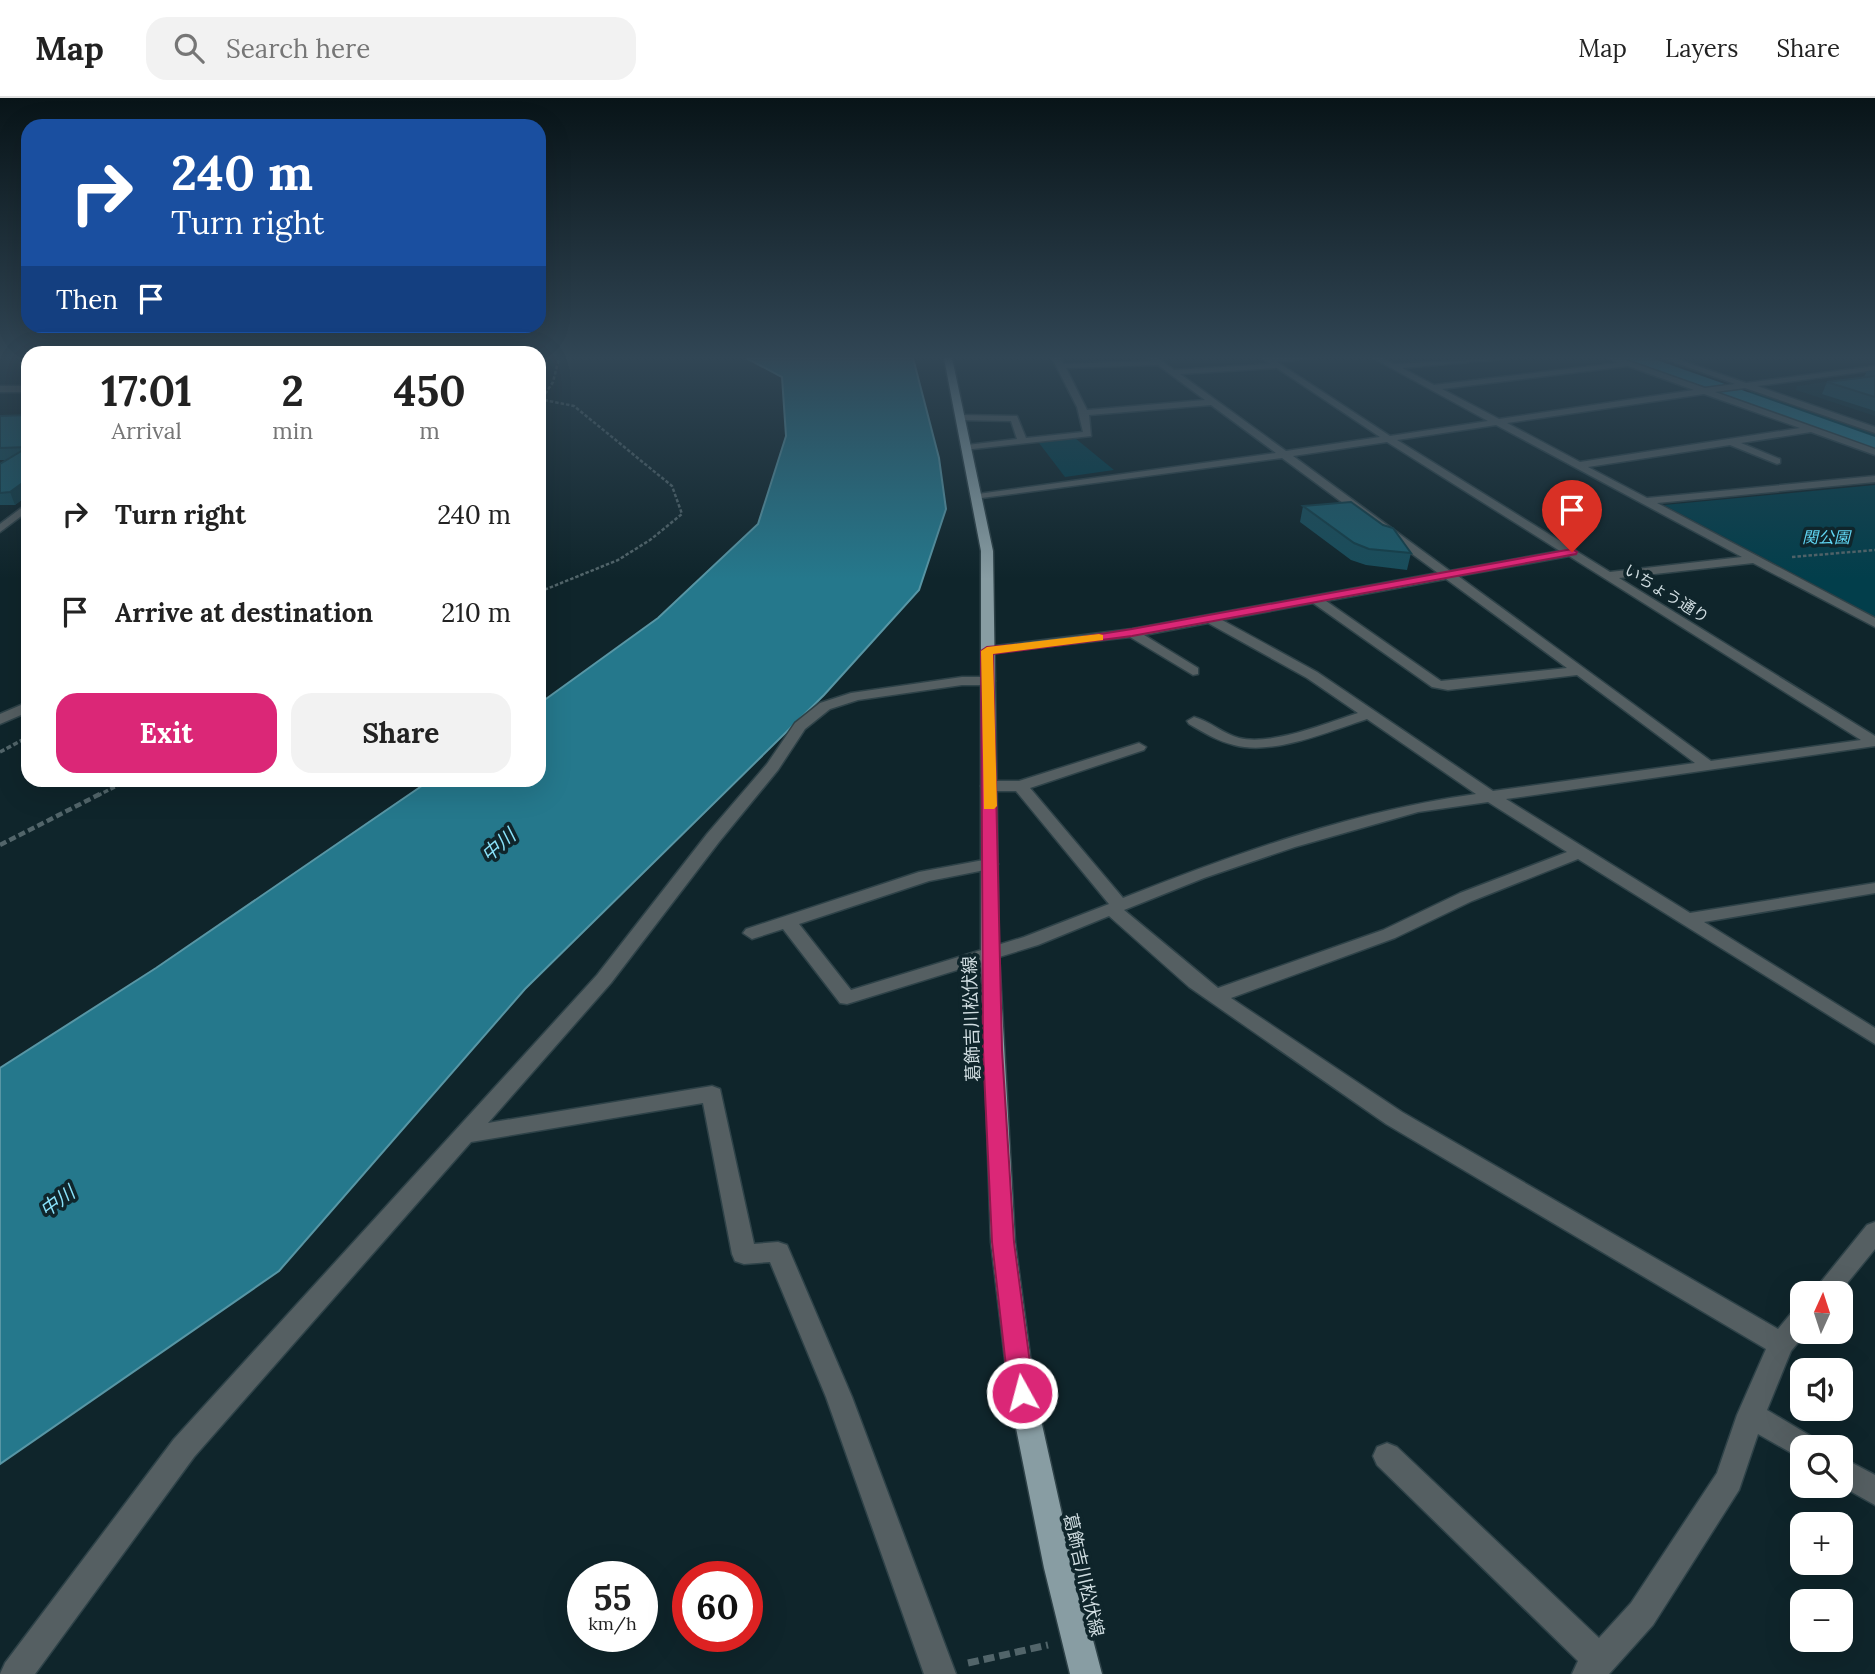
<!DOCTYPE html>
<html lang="en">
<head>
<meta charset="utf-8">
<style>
  :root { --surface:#fff; --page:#f2f2f2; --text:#222; --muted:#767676; --line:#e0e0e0; --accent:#db2777 }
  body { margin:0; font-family:Lora,"Noto Sans JP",serif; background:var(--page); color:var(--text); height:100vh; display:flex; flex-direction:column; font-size:26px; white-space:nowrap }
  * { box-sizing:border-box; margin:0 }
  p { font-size:23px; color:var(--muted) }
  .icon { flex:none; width:38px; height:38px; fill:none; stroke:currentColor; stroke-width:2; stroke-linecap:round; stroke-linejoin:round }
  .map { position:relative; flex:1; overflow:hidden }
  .sheet { position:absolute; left:21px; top:248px; width:525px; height:441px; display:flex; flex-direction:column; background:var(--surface); border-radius:21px; box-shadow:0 7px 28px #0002 }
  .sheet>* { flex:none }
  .banner { position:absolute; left:21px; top:21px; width:525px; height:214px; border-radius:21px; box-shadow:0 7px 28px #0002; background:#1a4fa0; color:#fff; overflow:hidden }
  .needle { width:46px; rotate:3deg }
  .fabs { position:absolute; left:1790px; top:1183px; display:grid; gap:14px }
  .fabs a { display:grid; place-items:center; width:63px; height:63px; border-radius:14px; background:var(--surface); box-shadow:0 7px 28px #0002; font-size:35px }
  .speed { position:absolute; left:567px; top:1463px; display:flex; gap:14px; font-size:35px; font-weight:700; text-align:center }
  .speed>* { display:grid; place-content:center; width:91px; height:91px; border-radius:50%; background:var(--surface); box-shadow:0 7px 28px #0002; line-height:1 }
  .speed small { font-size:18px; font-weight:400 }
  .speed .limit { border:10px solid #d22; background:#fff; color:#111 }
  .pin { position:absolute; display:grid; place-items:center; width:60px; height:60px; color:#fff; margin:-72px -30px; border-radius:50% 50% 50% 0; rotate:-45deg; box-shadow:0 0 7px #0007 }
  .pin .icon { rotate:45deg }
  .me { position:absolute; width:77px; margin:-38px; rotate:353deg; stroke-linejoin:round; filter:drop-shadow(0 0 5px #0008) }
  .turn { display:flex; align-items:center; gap:24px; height:147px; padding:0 35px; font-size:32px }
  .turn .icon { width:91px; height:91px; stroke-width:2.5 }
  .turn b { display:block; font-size:49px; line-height:60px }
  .then { display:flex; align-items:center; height:66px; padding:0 35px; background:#0003; gap:14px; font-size:26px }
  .eta { display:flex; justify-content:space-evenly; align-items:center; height:119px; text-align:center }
  .eta b { font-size:42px; font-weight:700; line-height:49px }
  .primary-button { display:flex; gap:14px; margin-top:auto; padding:14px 35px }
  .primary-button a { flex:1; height:80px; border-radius:21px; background:var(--accent); color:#fff; font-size:28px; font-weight:700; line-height:80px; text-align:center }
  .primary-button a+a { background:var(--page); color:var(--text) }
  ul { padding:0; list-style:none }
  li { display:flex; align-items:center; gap:21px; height:98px; padding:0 35px }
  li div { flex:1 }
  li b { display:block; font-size:26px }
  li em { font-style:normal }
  header { display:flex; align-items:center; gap:42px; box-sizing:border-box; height:98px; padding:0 35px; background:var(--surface); border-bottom:2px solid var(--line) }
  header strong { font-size:33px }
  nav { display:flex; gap:38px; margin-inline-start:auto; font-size:24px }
  .search { width:490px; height:63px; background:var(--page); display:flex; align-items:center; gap:18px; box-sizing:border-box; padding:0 24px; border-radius:21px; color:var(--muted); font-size:26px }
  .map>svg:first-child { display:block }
  .built { fill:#0f3038 }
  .green { fill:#023e4b }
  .water { fill:#25788c; stroke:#5896a5; stroke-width:2 }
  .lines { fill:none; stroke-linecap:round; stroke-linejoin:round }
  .river { fill:#25788c; fill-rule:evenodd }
  .minor-casing { stroke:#2e4248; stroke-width:3 }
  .major-casing { stroke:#2e4248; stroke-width:3 }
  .path-far3 { stroke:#52656a; stroke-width:2.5; stroke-dasharray:3.5 2; stroke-linecap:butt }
  .path-far2 { stroke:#52656a; stroke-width:3.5; stroke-dasharray:5 2.5; stroke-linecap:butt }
  .path-far1 { stroke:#52656a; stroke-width:4.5; stroke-dasharray:7 3.5; stroke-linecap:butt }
  .path { stroke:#52656a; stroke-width:7; stroke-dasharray:11 5; stroke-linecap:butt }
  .minor { fill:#555f62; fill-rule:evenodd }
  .major { fill:#889da3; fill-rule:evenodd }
  .wall { fill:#184d5b }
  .shaded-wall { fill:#143f4a }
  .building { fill:#1c5a6a; stroke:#143f4a; stroke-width:2 }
  .route { fill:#db2777; stroke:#8e194d; stroke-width:2 }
  .slow { fill:#f59e0b }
  .labels { text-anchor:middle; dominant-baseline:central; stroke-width:7; stroke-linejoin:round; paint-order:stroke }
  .far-park-label { font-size:16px; font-style:italic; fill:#60d5f3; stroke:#0f252b }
  .far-street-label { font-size:16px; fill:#cfdce0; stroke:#0f252b }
  .street-label { font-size:18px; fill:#cfdce0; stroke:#0f252b }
  .water-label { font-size:19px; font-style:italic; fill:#8ae2fa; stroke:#0f252b }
</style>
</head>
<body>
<header>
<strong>Map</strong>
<div class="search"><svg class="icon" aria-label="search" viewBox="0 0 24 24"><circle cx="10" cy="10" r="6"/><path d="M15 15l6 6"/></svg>Search here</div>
<nav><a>Map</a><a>Layers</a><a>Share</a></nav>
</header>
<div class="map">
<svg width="1875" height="1576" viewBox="0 0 1875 1576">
  <rect width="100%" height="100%" fill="#0f252b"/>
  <!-- built -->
  <path class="built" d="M1875 277V318L1796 292 1797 288Z"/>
  <!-- green -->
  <path class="green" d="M1752 294 1875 336V352L1723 297Z
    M1075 340 1114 372 1065 379 1039 345Z
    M1875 387V519L1664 407Z"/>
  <!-- water -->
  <path class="water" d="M746 260H913L939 360 946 411 919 492 824 597 525 891 279 1173 0 1366V970L156 870 429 683 539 682V606L658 520 758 426 786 338 782 279Z"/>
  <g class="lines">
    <!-- river -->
    <path class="river" d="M1614 260H1651L1875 339V358L1618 265Z"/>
    <defs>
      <path id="minor" d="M1052 260H1060L1063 266 1152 263 1149 260H1158L1174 272 1270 266 1262 260H1311L1277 264 1390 338 1488 323 1373 260H1383L1393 266 1503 261 1402 270 1434 287 1618 265 1608 260H1620L1705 290 1735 286 1662 260H1674L1746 285 1875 268V272L1757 288 1875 329V335L1745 290 1715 294 1875 351V357L1811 334 1741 345 1780 361V365L1777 366 1730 347 1588 369 1647 400 1875 378V384L1657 405 1875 520V529L1753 465 1619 480 1875 638V648L1506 701 1690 815 1875 785V795L1704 824 1875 930V946L1578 761 1472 803 1395 840 1231 900 1402 1014 1778 1231 1793 1213 1802 1210V1234H1807L1791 1253 1767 1312 1814 1340 1818 1349H1802V1361L1758 1336 1739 1392 1653 1527 1609 1576H1572L1578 1563 1377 1367 1373 1358 1377 1349 1387 1345 1397 1349 1599 1540 1631 1505 1717 1375 1737 1317 1766 1251 1386 1026 1189 889 1109 818 1038 847 847 906 840 905 783 831 752 841 743 835 746 831 919 774 989 761 995 762 998 766 995 770 929 783 799 826 851 892 1024 839 1109 806 1016 693H989L981 688 989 683H1019L1139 645 1146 649 1144 652 1030 690 1123 800C1237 755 1354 713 1476 696L1367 621C1330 633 1273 658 1234 647 1217 643 1203 634 1189 626L1187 623 1194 619C1210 623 1223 636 1239 640 1272 648 1326 625 1358 615L1307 580 1208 525 1144 537 1198 570V576L1193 577 1130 539 982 556V550L987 549 1132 531 1438 475 1282 360 974 401 973 399 978 396 1276 355 1211 307 1089 317 1091 338 964 352V348L967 347 1017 341 1011 323 958 322 957 320 961 317 1017 318 1026 340 1083 334 1077 309ZM1158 267 1205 302 1087 312 1066 270ZM1628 268 1694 292 1499 321 1442 291ZM1277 270 1380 339 1286 353 1180 276ZM1704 296 1800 330 1580 364 1507 325ZM1496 327 1742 459 1610 474 1397 342ZM1387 344 1560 453 1450 473 1293 358ZM1569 458 1861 642 1711 663 1458 478ZM1446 481 1567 570 1441 583 1326 503ZM1313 505 1432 589 1448 592 1577 577 1695 665 1493 693 1317 574 1222 522ZM1488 704 1567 754 1460 795 1383 832 1218 890 1124 812 1204 780 1295 749 1418 714Z
        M0 288H28V294H0Z
        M28 405V413L0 434V426Z
        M962 579H988L995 583 988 587H962L858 602 830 611 805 631 778 672 719 744 611 885 488 1025 712 988 720 991 754 1146 778 1144 787 1147 790 1154 852 1299 956 1576H924L826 1299 770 1164 744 1166 735 1163 732 1156 703 1005 471 1044 194 1359 35 1576H0L5 1565 174 1341 597 877 707 736 767 666 795 625 820 605 851 595Z
        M28 604V614L0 626V616Z
        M1875 1124V1151L1839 1195H1812L1867 1127Z
        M1841 1359 1875 1377V1407L1841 1388Z"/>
      <path id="major" d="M944 260H952L993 453 999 856 1015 1144 1035 1295 1074 1470 1102 1576H1070L1044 1470 1009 1295 991 1144 981 856V453Z"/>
    </defs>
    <!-- minor casing -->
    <use href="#minor" class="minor-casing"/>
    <!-- major casing -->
    <use href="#major" class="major-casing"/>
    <!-- path-far3 -->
    <path class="path-far3" d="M539 301 574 308 672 388 682 416 650 442 618 462 539 494
      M539 305 553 284 559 260
      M1792 459 1875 452"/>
    <!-- path-far2 -->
    <path class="path-far2" d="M0 654 28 639
      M97 698 128 682"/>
    <!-- path-far1 -->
    <path class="path-far1" d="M0 747 100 696"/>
    <!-- path -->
    <path class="path" d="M968 1565 1048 1547"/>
    <!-- minor -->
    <use href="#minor" class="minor"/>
    <!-- major -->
    <use href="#major" class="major"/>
  </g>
  <!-- wall -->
  <path class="wall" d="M1875 272V313L1822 296 1827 284 1864 279 1867 273Z
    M28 317V397L15 407H0V366L8 362H0V318Z
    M1303 408 1411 455 1407 472 1366 467 1351 462 1300 424Z"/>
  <!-- shaded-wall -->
  <path class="shaded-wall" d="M28 381V397L15 407 10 394Z"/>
  <!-- building -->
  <path class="building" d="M1875 278V299L1827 284Z
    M28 317V349L0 350V318Z
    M28 349V381L10 394 0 395V366Z
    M1351 404 1383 427 1393 430 1411 455 1369 451 1354 445 1303 408Z"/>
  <!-- sky -->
  <linearGradient id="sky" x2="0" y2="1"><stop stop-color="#081418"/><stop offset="0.54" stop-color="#314655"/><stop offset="1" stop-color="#314655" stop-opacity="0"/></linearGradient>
  <rect width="1875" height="481" fill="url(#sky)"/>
  <!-- route -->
  <path class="route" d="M1572 451 1577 454 1576 456 1132 538 993 556 1002 952 1014 1144 1034 1295 1030 1302 1022 1306 1013 1302 1009 1295 992 1144 983 952 981 553 987 549 1050 544 1132 531Z"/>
  <!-- slow -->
  <path class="slow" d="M1099 536 1103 537V542L993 556 997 708 994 711H984L981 553 987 549Z"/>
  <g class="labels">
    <!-- far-park labels -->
    <g class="far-park-label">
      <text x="1826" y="439">関公園</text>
    </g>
    <!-- far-street labels -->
    <g class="far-street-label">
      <text transform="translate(1667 495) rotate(32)">いちょう通り</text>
    </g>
    <!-- street labels -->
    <g class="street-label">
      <text transform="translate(971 921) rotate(-92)">葛飾吉川松伏線</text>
      <text transform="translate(1084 1477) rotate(77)">葛飾吉川松伏線</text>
    </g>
    <!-- water labels -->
    <g class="water-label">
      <text transform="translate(498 747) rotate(-41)">中川</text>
      <text transform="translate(57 1103) rotate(-36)">中川</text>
    </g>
  </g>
</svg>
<div class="fabs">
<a><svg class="needle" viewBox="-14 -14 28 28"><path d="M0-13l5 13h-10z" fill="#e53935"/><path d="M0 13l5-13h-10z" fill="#767676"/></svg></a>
<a><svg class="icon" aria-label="sound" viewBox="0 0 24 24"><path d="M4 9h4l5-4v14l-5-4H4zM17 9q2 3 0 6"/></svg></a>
<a><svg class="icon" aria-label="search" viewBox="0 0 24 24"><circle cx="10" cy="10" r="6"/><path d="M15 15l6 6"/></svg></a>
<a>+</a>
<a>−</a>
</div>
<div class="speed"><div>55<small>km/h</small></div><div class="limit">60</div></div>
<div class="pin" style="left:1572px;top:454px;background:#d93025"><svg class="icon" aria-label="arrive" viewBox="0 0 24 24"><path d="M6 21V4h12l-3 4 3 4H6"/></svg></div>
<svg class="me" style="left:1022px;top:1295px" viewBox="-20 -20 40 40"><circle r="17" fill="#db2777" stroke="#fff" stroke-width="3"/><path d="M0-11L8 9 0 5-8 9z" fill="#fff"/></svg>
<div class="banner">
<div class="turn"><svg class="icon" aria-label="right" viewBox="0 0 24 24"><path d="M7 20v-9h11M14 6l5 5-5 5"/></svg><div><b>240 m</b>Turn right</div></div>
<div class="then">Then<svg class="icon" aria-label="arrive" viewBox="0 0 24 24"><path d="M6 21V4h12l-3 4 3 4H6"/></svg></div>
</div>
<section class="sheet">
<div class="eta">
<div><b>17:01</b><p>Arrival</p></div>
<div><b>2</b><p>min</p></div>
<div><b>450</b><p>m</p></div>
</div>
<ul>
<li><svg class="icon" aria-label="right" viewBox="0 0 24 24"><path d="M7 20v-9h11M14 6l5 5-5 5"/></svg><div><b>Turn right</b></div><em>240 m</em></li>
<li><svg class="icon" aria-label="arrive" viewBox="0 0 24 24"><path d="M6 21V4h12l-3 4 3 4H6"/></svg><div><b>Arrive at destination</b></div><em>210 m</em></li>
</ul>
<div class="primary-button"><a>Exit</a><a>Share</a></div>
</section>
</div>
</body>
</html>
